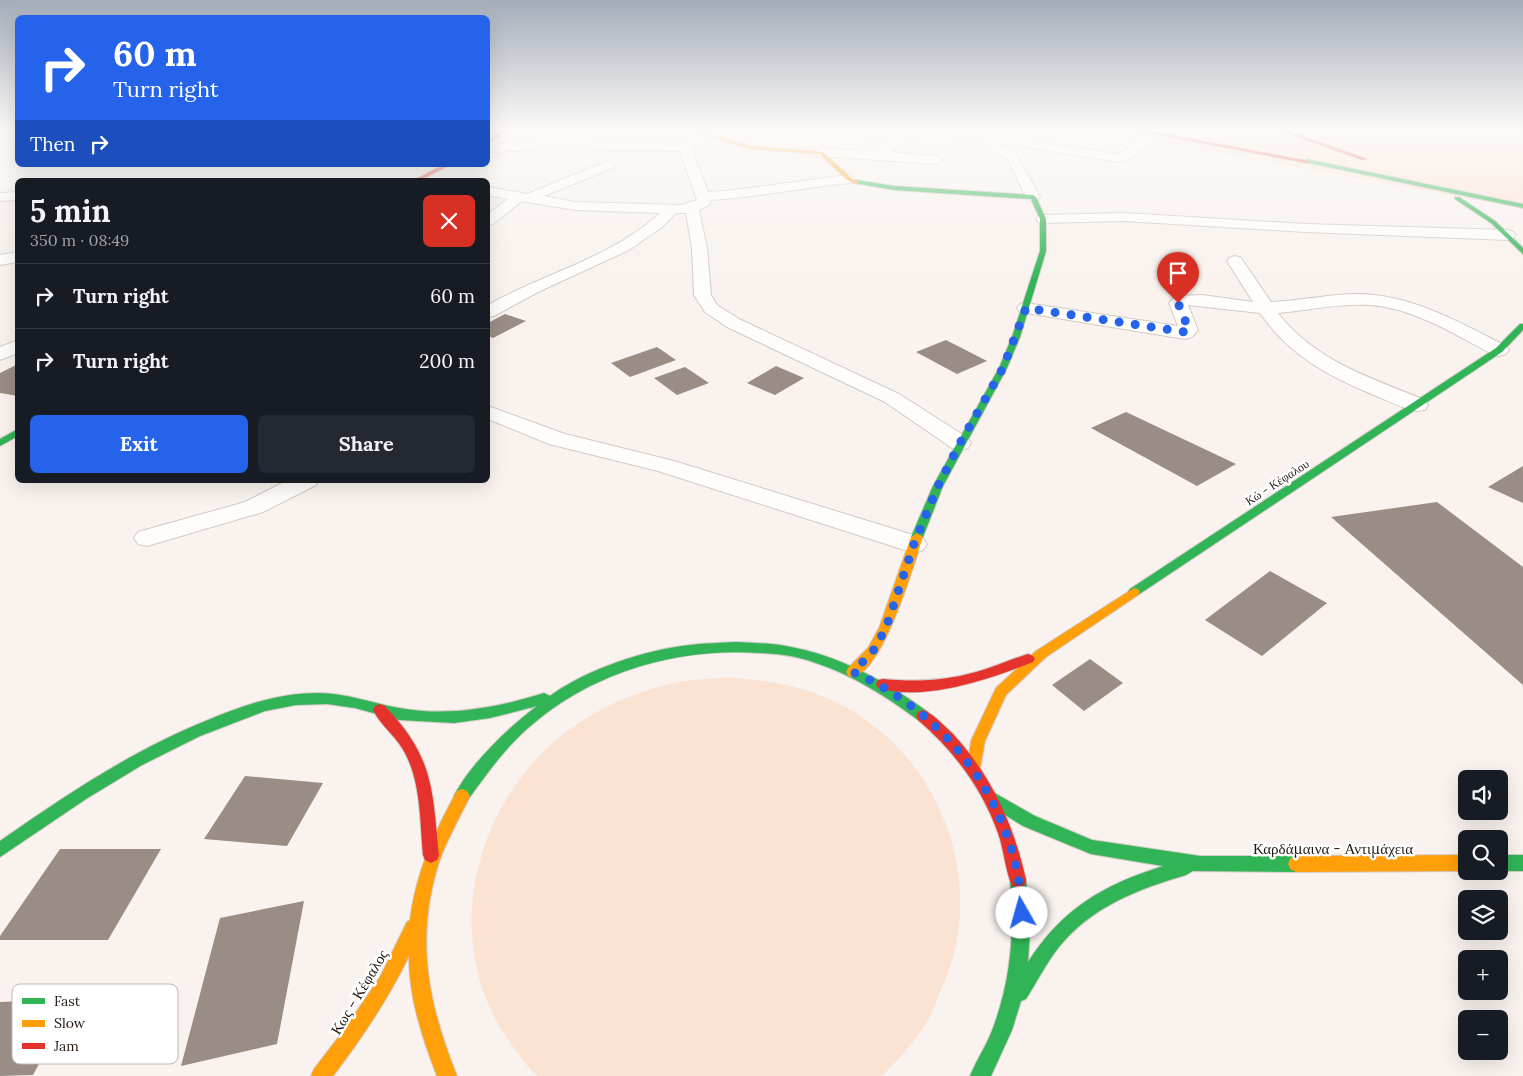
<!DOCTYPE html>
<html lang="en">
<head>
<meta charset="utf-8">
<style>
  :root { --surface:#171b24; --page:#242831; --text:#f1f3f6; --muted:#9ea1a6; --line:#363941; --accent:#2563eb }
  body { margin:0; font-family:Lora,serif; background:var(--page); color:var(--text); height:100vh; display:flex; flex-direction:column; font-size:19px; white-space:nowrap }
  * { box-sizing:border-box; margin:0 }
  p { font-size:16px; color:var(--muted) }
  .icon { flex:none; width:28px; height:28px; fill:none; stroke:currentColor; stroke-width:2; stroke-linecap:round; stroke-linejoin:round }
  .map { position:relative; flex:1; overflow:hidden }
  .details { position:absolute; left:15px; top:178px; width:475px; height:305px; display:flex; flex-direction:column; background:var(--surface); border-radius:8px; box-shadow:0 5px 20px #0002 }
  .details>* { flex:none }
  .banner { position:absolute; left:15px; top:15px; width:475px; height:152px; border-radius:8px; box-shadow:0 5px 20px #0002; background:#2563eb; color:#fff; overflow:hidden }
  .controls { position:absolute; left:1458px; top:770px; display:grid; gap:10px }
  .controls a { display:grid; place-items:center; width:50px; height:50px; border-radius:8px; background:var(--surface); box-shadow:0 5px 20px #0002; font-size:25px }
  .pin { position:absolute; display:grid; place-items:center; width:42px; height:42px; color:#fff; margin:-51px -21px; border-radius:50% 50% 50% 0; rotate:-45deg; box-shadow:0 0 5px #0007 }
  .pin .icon { rotate:45deg }
  .me { position:absolute; width:55px; margin:-28px; rotate:353deg; stroke-linejoin:round; filter:drop-shadow(0 0 4px #0008) }
  .turn { display:flex; align-items:center; gap:18px; height:105px; padding:0 15px; font-size:22px }
  .turn .icon { width:65px; height:65px; stroke-width:2.5 }
  .turn b { display:block; font-size:35px; line-height:42px }
  .then { display:flex; align-items:center; height:48px; padding:0 15px; background:#0003; gap:10px; font-size:19px }
  .round { display:grid; place-items:center; flex:none; width:52px; height:52px; border-radius:8px; background:var(--page) }
  .headline { display:flex; align-items:center; justify-content:space-between; height:85px; padding:0 15px }
  h1 { font-size:30px; font-weight:700; line-height:38px }
  .primary-button { display:flex; gap:10px; margin-top:auto; padding:10px 15px }
  .primary-button a { flex:1; height:58px; border-radius:8px; background:var(--accent); color:#fff; font-size:20px; font-weight:700; line-height:58px; text-align:center }
  .primary-button a+a { background:var(--page); color:var(--text) }
  ul { padding:0; list-style:none }
  li { display:flex; align-items:center; gap:15px; height:65px; padding:0 15px; border-top:1px solid var(--line) }
  li div { flex:1 }
  li b { display:block; font-size:19px }
  li em { font-style:normal }
  .map>svg:first-child { display:block }
  .green { fill:#fae3d3 }
  .building { fill:#998d85 }
  .lines { fill:none; stroke-linecap:round; stroke-linejoin:round }
  .street-casing { stroke:#d2cac4; stroke-width:2 }
  .fast-casing { stroke:#d2cac4; stroke-width:2 }
  .slow-casing { stroke:#d2cac4; stroke-width:2 }
  .jam-casing { stroke:#d2cac4; stroke-width:2 }
  .street { fill:#fefdfc; fill-rule:evenodd }
  .fast { fill:#30b455; fill-rule:evenodd }
  .slow { fill:#ff9f0a; fill-rule:evenodd }
  .jam { fill:#e5322d; fill-rule:evenodd }
  .route { stroke:#2563eb; stroke-width:9; stroke-dasharray:0 16.2 }
  .labels { text-anchor:middle; dominant-baseline:central; stroke-width:5; stroke-linejoin:round; paint-order:stroke }
  .street-label { font-size:12px; fill:#231811; stroke:#fff }
  .near-street-label { font-size:15px; fill:#231811; stroke:#fff }
  .key { fill:#fff; stroke:#bdbab8; stroke-width:1 }
  .key-label { font-size:14px; fill:#231811 }
</style>
</head>
<body>
<div class="map">
<svg width="1523" height="1076" viewBox="0 0 1523 1076">
  <rect width="100%" height="100%" fill="#f9f2ee"/>
  <!-- green -->
  <path class="green" d="M1102 131H1523V208L1151 141Z
    M729 677C758 680 786 683 814 693 933 735 994 876 941 990 936 1001 932 1015 925 1025 915 1040 895 1065 881 1076H538C525 1065 517 1052 507 1038 441 942 472 808 561 736 596 708 640 689 684 681 698 679 714 679 729 677Z"/>
  <!-- building -->
  <path class="building" d="M505 314 526 321 493 338 488 336V323Z
    M946 340 987 361 957 374 916 352Z
    M657 347 676 360 630 377 611 363Z
    M18 364V396L0 393V373Z
    M776 366 804 378 775 395 747 383Z
    M685 367 709 383 677 395 654 378Z
    M1126 412 1236 464 1197 486 1091 428Z
    M1523 466V503L1488 487Z
    M1437 502 1523 567V685L1331 517Z
    M1270 571 1327 603 1262 656 1205 620Z
    M1090 659 1123 683 1084 711 1052 685Z
    M245 776 323 783 287 846 204 839Z
    M60 849H161L108 940H0V936Z
    M304 901 277 1044 181 1066 220 918Z
    M74 999 33 1075 0 1076V1002Z"/>
  <g class="lines">
    <defs>
      <path id="street" d="M728 131 727 133 706 138 691 148 708 192C755 189 802 180 849 175L856 179 849 183C803 188 757 197 711 200L709 205 699 210 707 248 711 295 717 305 739 319 899 394 968 438 971 443 968 448 960 450 952 448 885 402 727 327 705 312 694 295 692 248 686 213H676L662 227 629 250 538 292 494 316 488 317V305C544 273 612 258 660 213L575 210 522 201 493 224 488 225V214L508 199 488 195V187L527 194 608 161 614 165 612 168 544 196 575 202 681 205 697 200 680 151 601 150 559 143 517 151 488 152V145L517 143 559 137 601 142 682 144C695 130 711 131 728 131Z
        M844 131H920L891 152 937 156 943 160 937 164 817 156 815 153 817 150 821 149 876 151 896 138 849 134Z
        M942 131H1043L1038 134 1007 137 1116 154C1131 150 1141 131 1155 131L1158 134 1134 157 1117 162 997 142 1017 155 1040 197 1033 201 1026 197 1008 160 983 143 982 140 947 134Z
        M18 192V200L0 201V193Z
        M1124 213 1305 224 1508 230 1513 232 1516 235 1513 238 1508 240 1305 232 1124 221 1043 223 1038 222 1036 219 1038 216 1043 215Z
        M18 252V262L0 265V255Z
        M1235 256 1241 258 1271 302C1300 301 1329 294 1359 294 1412 295 1459 322 1506 346L1509 350 1506 354 1499 356 1492 354C1454 334 1415 309 1371 305 1340 303 1309 310 1278 313 1315 361 1371 378 1425 400L1428 405 1425 410 1417 411C1402 408 1388 401 1374 395 1328 376 1289 355 1260 313L1188 305 1198 330 1192 337 1185 339 1026 313 1020 312 1017 308 1020 304 1026 303 1178 326 1169 303 1175 296 1202 295 1253 302 1227 261 1229 258Z
        M18 340V353L0 360V347Z
        M488 406 565 434 674 461 923 538 927 544 923 550 914 553 658 471 549 444 488 419Z
        M288 480H319L316 485 263 512 147 546 138 544 134 538 138 532 245 502Z"/>
      <path id="fast" d="M1306 159 1523 204V208L1304 162Z
        M856 180 894 186 1033 195 1036 197 1046 219V251L1020 337 1007 368 943 486 923 537 917 541 911 537 933 486 999 368 1012 337 1040 251V219L1031 199 894 190 854 183Z
        M1455 197H1459L1495 221 1523 248V254L1491 223 1455 199Z
        M1520 324H1523V330L1502 352 1138 595H1130L1128 592 1130 589 1496 348Z
        M18 429V436L0 446V439Z
        M736 642C753 643 770 643 786 646 839 655 885 681 928 712L930 716 928 720 923 722 918 720C887 697 853 675 816 663 797 656 779 654 760 653 677 647 591 672 528 728 504 749 486 775 467 801L462 803 457 801 454 796C470 764 509 727 537 706L490 718 454 723 399 720 355 708 327 704 296 705 265 711 200 736 142 765 86 799 0 857V841C66 795 133 750 208 720 244 705 279 693 318 693 347 693 371 703 399 708 448 717 497 708 544 693L550 696C587 669 645 650 690 645 705 643 721 643 736 642Z
        M991 791 1035 816 1092 840 1200 856H1296L1302 859 1304 864 1302 869 1296 872 1193 871 1186 875C1138 889 1091 907 1059 947 1046 963 1037 982 1026 999L1021 1001 1012 1030 991 1076H970C977 1059 987 1045 993 1028 1011 980 1015 931 1010 880L1012 874 1018 872 1024 874 1026 880 1030 930 1028 962C1062 909 1103 885 1163 866L1091 854 1023 826 986 803 983 798 986 793Z
        M1499 855H1523V871H1499Z"/>
      <path id="slow" d="M694 131H702L750 146 823 152 851 178 859 182 856 184 847 180 820 154 750 149Z
        M917 533 923 537C915 560 880 685 848 676L846 672 848 668 868 648 879 628 911 537Z
        M1134 588 1138 589 1140 592 1138 595 1046 657 1006 695 985 741 979 774 974 776 969 774 967 770 971 741 996 688 1036 651Z
        M462 789 467 791 470 796C459 819 446 841 438 865 415 941 428 1004 457 1076H437C422 1037 409 998 409 956 388 999 362 1038 333 1076H311L314 1069 344 1030 380 977 407 922 410 920C416 873 434 833 457 791Z
        M1466 855V871L1296 872 1290 869 1288 864 1290 859 1296 856Z"/>
      <path id="jam" d="M501 131H506L488 144V141Z
        M1137 131H1149L1309 161 1306 163Z
        M1281 131H1288L1367 159 1362 160Z
        M443 165H450L421 180H414Z
        M1028 654 1033 656 1035 659 1033 662C990 679 924 702 878 688L876 684 878 680 883 679C915 682 945 681 976 672 994 667 1011 659 1028 654Z
        M380 704 385 706C434 758 432 788 439 855L437 860 431 863 425 860 423 855C420 822 421 783 405 753 397 737 381 726 373 710L375 706Z
        M923 710C934 714 944 726 953 734 991 775 1014 825 1026 880L1024 886 1018 888 1012 886C1005 869 1004 850 998 833 982 788 954 751 918 720L916 716 918 712Z"/>
    </defs>
    <!-- street casing -->
    <use href="#street" class="street-casing"/>
    <!-- fast casing -->
    <use href="#fast" class="fast-casing"/>
    <!-- slow casing -->
    <use href="#slow" class="slow-casing"/>
    <!-- jam casing -->
    <use href="#jam" class="jam-casing"/>
    <!-- street -->
    <use href="#street" class="street"/>
    <!-- fast -->
    <use href="#fast" class="fast"/>
    <!-- slow -->
    <use href="#slow" class="slow"/>
    <!-- jam -->
    <use href="#jam" class="jam"/>
  </g>
  <!-- sky -->
  <linearGradient id="sky" x2="0" y2="1"><stop stop-color="#a4adba"/><stop offset="0.46" stop-color="#fcf9f7"/><stop offset="1" stop-color="#fcf9f7" stop-opacity="0"/></linearGradient>
  <rect width="1523" height="282" fill="url(#sky)"/>
  <g class="lines">
    <!-- route -->
    <path class="route" d="M1022 913C1020 899 1020 885 1017 871 998 782 936 708 853 672L873 651 886 628 914 544 938 486 960 443 1003 368 1026 308 1185 332 1189 330 1178 303"/>
  </g>
  <g class="labels">
    <!-- street labels -->
    <g class="street-label">
      <text transform="translate(1277 482) rotate(-33)">Κώ - Κέφαλου</text>
    </g>
    <!-- near-street labels -->
    <g class="near-street-label">
      <text x="1333" y="848">Καρδάμαινα - Αντιμάχεια</text>
      <text transform="translate(359 992) rotate(-59)">Κως - Κέφαλος</text>
    </g>
  </g>
  <!-- legend -->
  <rect x="12" y="984" width="166" height="80" rx="8" class="key"/>
  <rect x="22" y="998" width="23" height="6" fill="#30b455"/>
  <rect x="22" y="1020" width="23" height="7" fill="#ff9f0a"/>
  <rect x="22" y="1043" width="23" height="6" fill="#e5322d"/>
  <g class="key-label">
    <text x="54" y="1006">Fast</text>
    <text x="54" y="1028">Slow</text>
    <text x="54" y="1051">Jam</text>
  </g>
</svg>
<div class="controls">
<a><svg class="icon" aria-label="sound" viewBox="0 0 24 24"><path d="M4 9h4l5-4v14l-5-4H4zM17 9q2 3 0 6"/></svg></a>
<a><svg class="icon" aria-label="search" viewBox="0 0 24 24"><circle cx="10" cy="10" r="6"/><path d="M15 15l6 6"/></svg></a>
<a><svg class="icon" aria-label="layers" viewBox="0 0 24 24"><path d="M12 4l9 5-9 5-9-5zM3 14l9 5 9-5"/></svg></a>
<a>+</a>
<a>−</a>
</div>
<div class="pin" style="left:1178px;top:303px;background:#d93025"><svg class="icon" aria-label="arrive" viewBox="0 0 24 24"><path d="M6 21V4h12l-3 4 3 4H6"/></svg></div>
<svg class="me" style="left:1022px;top:913px" viewBox="-20 -20 40 40"><circle r="19" fill="#fff"/><path d="M0-13L10 11 0 6-10 11z" fill="#2563eb"/></svg>
<div class="banner">
<div class="turn"><svg class="icon" aria-label="right" viewBox="0 0 24 24"><path d="M7 20v-9h11M14 6l5 5-5 5"/></svg><div><b>60 m</b>Turn right</div></div>
<div class="then">Then<svg class="icon" aria-label="right" viewBox="0 0 24 24"><path d="M7 20v-9h11M14 6l5 5-5 5"/></svg></div>
</div>
<section class="details">
<div class="headline"><div><h1>5 min</h1><p>350 m · 08:49</p></div><a class="round" style="background:#d93025;color:#fff"><svg class="icon" aria-label="close" viewBox="0 0 24 24"><path d="M6 6l12 12M18 6L6 18"/></svg></a></div>
<ul>
<li><svg class="icon" aria-label="right" viewBox="0 0 24 24"><path d="M7 20v-9h11M14 6l5 5-5 5"/></svg><div><b>Turn right</b></div><em>60 m</em></li>
<li><svg class="icon" aria-label="right" viewBox="0 0 24 24"><path d="M7 20v-9h11M14 6l5 5-5 5"/></svg><div><b>Turn right</b></div><em>200 m</em></li>
</ul>
<div class="primary-button"><a>Exit</a><a>Share</a></div>
</section>
</div>
</body>
</html>
